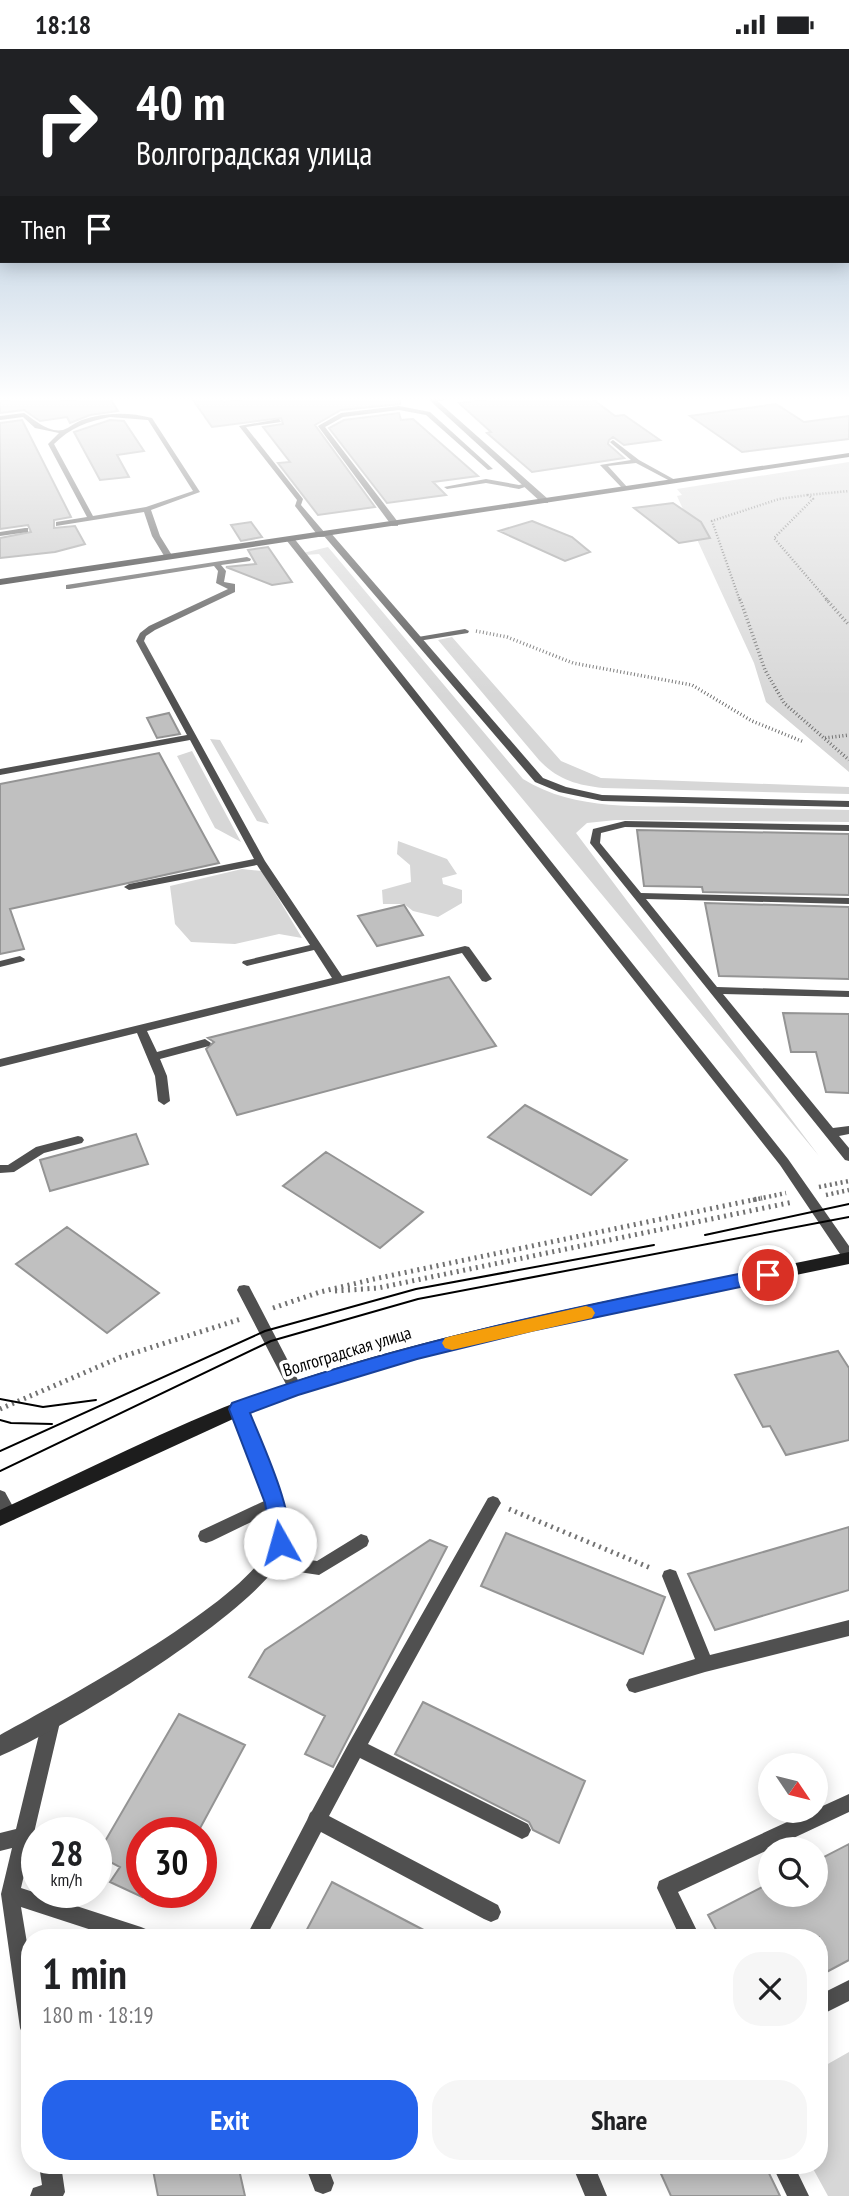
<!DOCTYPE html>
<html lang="en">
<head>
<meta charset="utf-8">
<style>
  :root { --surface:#fff; --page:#f6f6f6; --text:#202124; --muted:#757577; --accent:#2563eb }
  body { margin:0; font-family:"PT Sans Narrow",sans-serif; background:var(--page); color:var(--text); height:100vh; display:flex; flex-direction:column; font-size:26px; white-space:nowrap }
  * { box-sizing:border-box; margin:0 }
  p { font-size:23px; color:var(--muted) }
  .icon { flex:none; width:38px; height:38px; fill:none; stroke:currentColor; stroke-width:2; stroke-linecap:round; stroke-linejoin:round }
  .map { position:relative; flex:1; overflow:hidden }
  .sheet { position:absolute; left:21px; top:1880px; width:807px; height:245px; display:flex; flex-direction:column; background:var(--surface); border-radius:28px; box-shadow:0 4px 18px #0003 }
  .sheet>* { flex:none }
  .hud { position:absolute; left:0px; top:0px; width:850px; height:214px; box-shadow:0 4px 18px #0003; background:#202124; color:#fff; overflow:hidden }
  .needle { width:46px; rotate:125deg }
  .buttons { position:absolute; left:758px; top:1704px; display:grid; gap:14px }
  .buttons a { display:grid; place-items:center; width:70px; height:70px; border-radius:50%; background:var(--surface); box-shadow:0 4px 18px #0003; font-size:35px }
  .speed { position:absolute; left:21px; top:1768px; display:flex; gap:14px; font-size:35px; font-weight:700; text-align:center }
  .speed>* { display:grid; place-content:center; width:91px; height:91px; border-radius:50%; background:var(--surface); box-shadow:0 4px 18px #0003; line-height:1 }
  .speed small { font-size:18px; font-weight:400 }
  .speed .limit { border:10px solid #d22; background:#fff; color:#111 }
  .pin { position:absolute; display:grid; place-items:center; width:60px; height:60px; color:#fff; margin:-30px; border:4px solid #fff; border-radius:50%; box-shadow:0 2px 7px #0007 }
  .me { position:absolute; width:77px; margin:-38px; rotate:353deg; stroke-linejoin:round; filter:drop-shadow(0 0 5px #0008) }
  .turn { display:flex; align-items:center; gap:24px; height:147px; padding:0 21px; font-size:32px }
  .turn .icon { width:91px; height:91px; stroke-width:2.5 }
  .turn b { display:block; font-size:49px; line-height:60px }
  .then { display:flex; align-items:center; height:66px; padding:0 21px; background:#0003; gap:14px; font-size:26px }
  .round { display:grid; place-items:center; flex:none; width:74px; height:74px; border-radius:28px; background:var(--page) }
  .headline { display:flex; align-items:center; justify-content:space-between; height:119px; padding:0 21px }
  h1 { font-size:42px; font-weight:700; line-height:52px }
  .primary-button { display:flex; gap:14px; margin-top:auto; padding:14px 21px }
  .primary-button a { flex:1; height:80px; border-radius:28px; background:var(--accent); color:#fff; font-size:28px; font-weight:700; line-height:80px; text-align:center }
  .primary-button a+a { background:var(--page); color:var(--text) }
  .status { display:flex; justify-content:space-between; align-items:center; height:49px; padding:0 35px; background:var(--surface); direction:ltr }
  .status svg { height:19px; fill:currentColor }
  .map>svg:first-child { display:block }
  .green { fill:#d7d7d7 }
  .building { fill:#c0c0c0; stroke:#949494; stroke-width:2 }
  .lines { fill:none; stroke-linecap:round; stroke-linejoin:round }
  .path-far3 { stroke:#727272; stroke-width:2.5; stroke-dasharray:1 2; stroke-linecap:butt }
  .path-far2 { stroke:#727272; stroke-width:3.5; stroke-dasharray:1 2.5; stroke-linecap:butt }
  .path-far1 { stroke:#727272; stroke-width:4.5; stroke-dasharray:2 3.5; stroke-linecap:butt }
  .path { stroke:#727272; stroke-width:5; stroke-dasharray:2 4.5; stroke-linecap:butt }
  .lane { fill:#505050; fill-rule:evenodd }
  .street { fill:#505050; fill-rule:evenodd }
  .secondary { fill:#1d1d1d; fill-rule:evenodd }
  .tram { stroke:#000; stroke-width:2 }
  .route { fill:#2563eb; stroke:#184099; stroke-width:2 }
  .slow { fill:#f59e0b }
  .labels { text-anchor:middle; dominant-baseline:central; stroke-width:7; stroke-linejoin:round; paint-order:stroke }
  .street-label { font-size:18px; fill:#000; stroke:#fff }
</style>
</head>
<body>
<div class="status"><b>18:18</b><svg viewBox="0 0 49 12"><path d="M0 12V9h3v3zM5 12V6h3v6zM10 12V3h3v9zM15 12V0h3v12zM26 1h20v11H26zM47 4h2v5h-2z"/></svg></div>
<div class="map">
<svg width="849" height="2147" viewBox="0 0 849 2147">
  <rect width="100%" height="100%" fill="#fff"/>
  <!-- green -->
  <path class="green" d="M849 413V723L766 653 754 614 677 447 682 446 677 440Z
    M328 498 523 730C576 763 640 756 700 758 749 759 799 760 849 761V773L616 771 587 774 576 784 819 1107 319 505 305 506 303 504Z
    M452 588 561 712 601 729 849 738V745L603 739C577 736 558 731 539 711L438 591Z
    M210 690 220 691 269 775 257 772Z
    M192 702 241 793 215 779 177 707Z
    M398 792 447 810 457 825 442 829 443 835 462 841V854L438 868 413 862 404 855H383L382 841 411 833 410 816 397 805Z
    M242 820 262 822 302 889 279 885 235 895 191 893 175 875 170 837Z
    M849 2003V2147H828L811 2116H819V2020Z"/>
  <!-- building -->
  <path class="building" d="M32 348H59L62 352 109 348 118 362 90 366 70 374 67 368 40 372 24 361 0 364V352Z
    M191 348H218L223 353 267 348H400V355L341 361 315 376 375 458 318 466 278 414 290 413 263 378 283 375 281 369 212 378Z
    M508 348H590L615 367 624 366 660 391 624 396 613 388 609 391 608 395 624 409 532 423 487 384 491 383 459 354Z
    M776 355 804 373 849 367V390L742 403 690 367Z
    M399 364 401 371 413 370 478 427 433 433 446 446 387 454 329 379 344 371Z
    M22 371 71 468 54 471V479L75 477 85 495 55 503 0 509V489L31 483 28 476 0 480V374Z
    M110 371 124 372 144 402 117 406 129 428 100 431 74 383Z
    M673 454 701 473 710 489 679 494 634 459Z
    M532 472 572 488 590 503 565 512 499 482Z
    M251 473 262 488 241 492 231 476Z
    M268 498 292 533 272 536 226 518 256 515 248 501Z
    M169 664 180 685 157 689 147 669Z
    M159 704 219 814 10 860 24 900 0 905V735Z
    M637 781 849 785V846L703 843 702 838 644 837Z
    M705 854 849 858V930L719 927Z
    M404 856 423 886 377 897 358 867Z
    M449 928 496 997 237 1066 206 1000 214 993 208 989Z
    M783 964 849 965V1044L826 1043 816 1003H791Z
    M525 1056 627 1111 591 1146 488 1088Z
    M136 1085 148 1115 50 1142 40 1111Z
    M326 1103 423 1163 380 1199 283 1137Z
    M67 1178 159 1244 107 1284 16 1215Z
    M838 1302 849 1319V1391L786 1406 770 1377 763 1378 735 1326Z
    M849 1478V1541L715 1581 688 1525Z
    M506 1484 665 1548 643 1605 481 1537Z
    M430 1491 447 1498 333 1718 305 1705 325 1667 249 1628 265 1601Z
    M423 1653 585 1732 559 1794 533 1781 529 1773 395 1705Z
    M179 1665 245 1696 198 1783H142V1848L110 1833 120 1818 97 1806Z
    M849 1795V1911L819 1927V1888H720L708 1866 770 1834V1846H816V1812Z
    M332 1833 437 1888H303Z
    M152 2116H238L245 2147H158Z
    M657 2116H765L780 2147H671Z"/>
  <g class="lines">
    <!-- path-far3 -->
    <path class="path-far3" d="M740 552 712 472 779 450 808 446
      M828 552 774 489 813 450 808 446 849 442"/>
    <!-- path-far2 -->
    <path class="path-far2" d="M740 550 765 621 784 654 849 711
      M826 550 849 576
      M476 582 507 588 573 614 692 636 752 672 804 693
      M825 689 849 686"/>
    <!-- path-far1 -->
    <path class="path-far1" d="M819 1138 849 1132
      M826 1146 849 1141
      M753 1151 786 1144"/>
    <!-- path -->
    <path class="path" d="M335 1242 378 1239 793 1153
      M273 1259 320 1243 374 1230 762 1149
      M0 1360 121 1308 241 1270
      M509 1460 653 1520"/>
    <!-- lane -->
    <path class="lane" d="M445 348H463L433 353 430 351Z
      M399 357 430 363 493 420 488 421 426 366 399 361 343 368 325 378 398 473V477H392L318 377 341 364Z
      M24 364C35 371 48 384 63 381 69 379 76 373 82 371 105 363 129 363 152 369L200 443 151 461 160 487 173 508 172 510H166L152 487 144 463 56 477V473L87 468 48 395 59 384 35 379 23 368 0 371V367ZM110 368 148 371 193 442 146 458 93 467 54 395C70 379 88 372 110 368Z
      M279 370 281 373 246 378 303 450 301 456 325 484V488H319L295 457 297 451 239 377Z
      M613 391 639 411 677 432 672 433 636 414 608 417 628 439 623 440 600 416 631 411 611 394 610 393Z
      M486 430 519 436 528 434 531 436 519 440 486 434 447 440 444 438Z
      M25 479H28V483L0 487V483Z
      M287 488H293L788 1110 849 1197V1212L844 1211 780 1116 287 492Z
      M247 508 251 510 250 512 221 516 226 522 224 533 235 535V543L155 581 146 587 144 592 265 812 342 927 465 897 469 898 492 930 486 933 482 932 462 904 147 982 157 1003 205 990 211 994 209 997 160 1010 167 1027 170 1052 164 1056 158 1052 155 1027 137 984 0 1018V1010L332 929 314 901 247 917 242 914 243 912 310 896 257 816 129 841 124 838 129 835 254 810 190 691 0 726V720L187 686 136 592 140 584 149 577 228 540 216 534 218 522 214 517 69 540H66V536Z
      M465 580 469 582 468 584 418 592 414 590 418 588Z
      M625 772 849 776V782L625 778 601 784 600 794 641 844 849 849V855L646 850 717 938 849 942V948L723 945 833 1079 849 1077V1085L839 1087 849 1099V1112L845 1111 590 794 593 780Z
      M20 907 25 910 24 912 0 918V912Z
      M78 1087 82 1088 84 1091 82 1094 44 1104 14 1123 0 1124V1116H8L36 1098Z
      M244 1236 249 1237 300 1335 302 1339 300 1343 295 1345 290 1343 237 1241 239 1237Z
      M0 1441 5 1443 17 1465 15 1470 9 1472 3 1470 0 1463Z
      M275 1447 280 1449 283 1454 280 1459 212 1492 206 1494 200 1492 198 1487 200 1482Z
      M493 1447 498 1449 501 1454 498 1459 368 1695 528 1775 531 1781 528 1787 522 1790 360 1709 329 1767 498 1856 501 1863 498 1870 491 1873 484 1870 321 1783 266 1888H246L307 1771 310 1764 312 1762 350 1692 488 1449Z
      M361 1485 367 1487 369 1492 367 1497 319 1526 272 1519 266 1517 264 1512 266 1507 272 1505 317 1512Z
      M670 1520 676 1522 710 1606 849 1571V1587L705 1623 635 1644 629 1642 626 1636 629 1630 695 1610 662 1527 664 1522Z
      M52 1661 58 1663 61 1669 21 1839 141 1878 148 1881 151 1888H113L21 1858 30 1912V1989L23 1986 20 1979 1 1845 12 1799 0 1802V1784L16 1780 43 1669 46 1663Z
      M849 1745V1763L678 1843 700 1888H680L657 1839 659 1832 811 1762H816V1760Z
      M849 1931V1952L819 1967V1946Z
      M39 2116H61L65 2143 63 2147H30L33 2139 42 2136Z
      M305 2116H327L334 2134 331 2142 323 2145 315 2142Z
      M572 2116H594L607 2147H585Z
      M772 2116H794L809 2147H787Z"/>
    <!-- street -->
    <path class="street" d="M426 348H433L548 450V454H542Z
      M324 483H330L543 729 566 738 602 746 849 752V758L602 752 559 743 535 733 324 487Z
      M238 1353 244 1355C259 1385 295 1464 288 1496 275 1554 58 1683 0 1707V1686C51 1658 262 1545 270 1492 276 1458 243 1392 230 1360L232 1355Z"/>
    <!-- secondary -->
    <path class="secondary" d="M849 404V408L0 536V530Z
      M849 1203V1215L531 1281 417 1309 298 1345 244 1365 0 1477V1461C96 1417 191 1367 292 1333 472 1273 663 1242 849 1203Z"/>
    <!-- tram -->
    <path class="tram" d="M705 1186 849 1155
      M0 1350 43 1358 96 1351
      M0 1371 11 1374 52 1375
      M0 1402 265 1282 416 1240 654 1196
      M0 1422 271 1292 418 1250 849 1168"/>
  </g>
  <!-- sky -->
  <linearGradient id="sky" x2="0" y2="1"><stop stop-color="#8aabca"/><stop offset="0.54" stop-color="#fff"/><stop offset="1" stop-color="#fff" stop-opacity="0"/></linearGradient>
  <rect width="849" height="648" fill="url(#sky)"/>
  <!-- route -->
  <path class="route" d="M768 1219 774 1221 777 1226 774 1231 531 1282 417 1310 298 1346 250 1364C261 1392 300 1474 287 1501L280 1503 273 1501 265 1454 229 1360 232 1354C406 1291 587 1256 768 1219Z"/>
  <!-- slow -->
  <path class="slow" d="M586 1257 592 1259 595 1264 592 1269 452 1301 445 1299 442 1294 445 1289 452 1287Z"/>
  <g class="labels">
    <!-- street labels -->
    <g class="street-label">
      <text transform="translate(347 1302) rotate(-17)">Волгоградская улица</text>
    </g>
  </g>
</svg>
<div class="buttons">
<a><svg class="needle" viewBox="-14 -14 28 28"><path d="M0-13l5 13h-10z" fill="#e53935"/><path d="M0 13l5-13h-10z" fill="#757577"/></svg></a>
<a><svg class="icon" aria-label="search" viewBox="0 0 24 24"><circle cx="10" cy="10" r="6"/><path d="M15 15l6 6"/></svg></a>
</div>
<div class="speed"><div>28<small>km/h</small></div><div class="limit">30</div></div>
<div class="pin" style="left:768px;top:1226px;background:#d93025"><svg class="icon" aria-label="arrive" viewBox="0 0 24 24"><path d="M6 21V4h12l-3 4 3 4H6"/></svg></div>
<svg class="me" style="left:280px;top:1494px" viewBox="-20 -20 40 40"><circle r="19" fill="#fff"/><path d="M0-13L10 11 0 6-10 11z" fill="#2563eb"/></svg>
<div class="hud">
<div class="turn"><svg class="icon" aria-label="right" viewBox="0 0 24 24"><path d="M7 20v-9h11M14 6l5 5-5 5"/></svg><div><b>40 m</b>Волгоградская улица</div></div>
<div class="then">Then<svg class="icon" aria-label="arrive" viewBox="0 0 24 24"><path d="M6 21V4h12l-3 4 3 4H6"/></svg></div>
</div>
<section class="sheet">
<div class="headline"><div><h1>1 min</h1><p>180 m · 18:19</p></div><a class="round"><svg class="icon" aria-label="close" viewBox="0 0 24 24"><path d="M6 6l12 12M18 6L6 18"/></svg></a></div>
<div class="primary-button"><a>Exit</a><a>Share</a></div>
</section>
</div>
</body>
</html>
